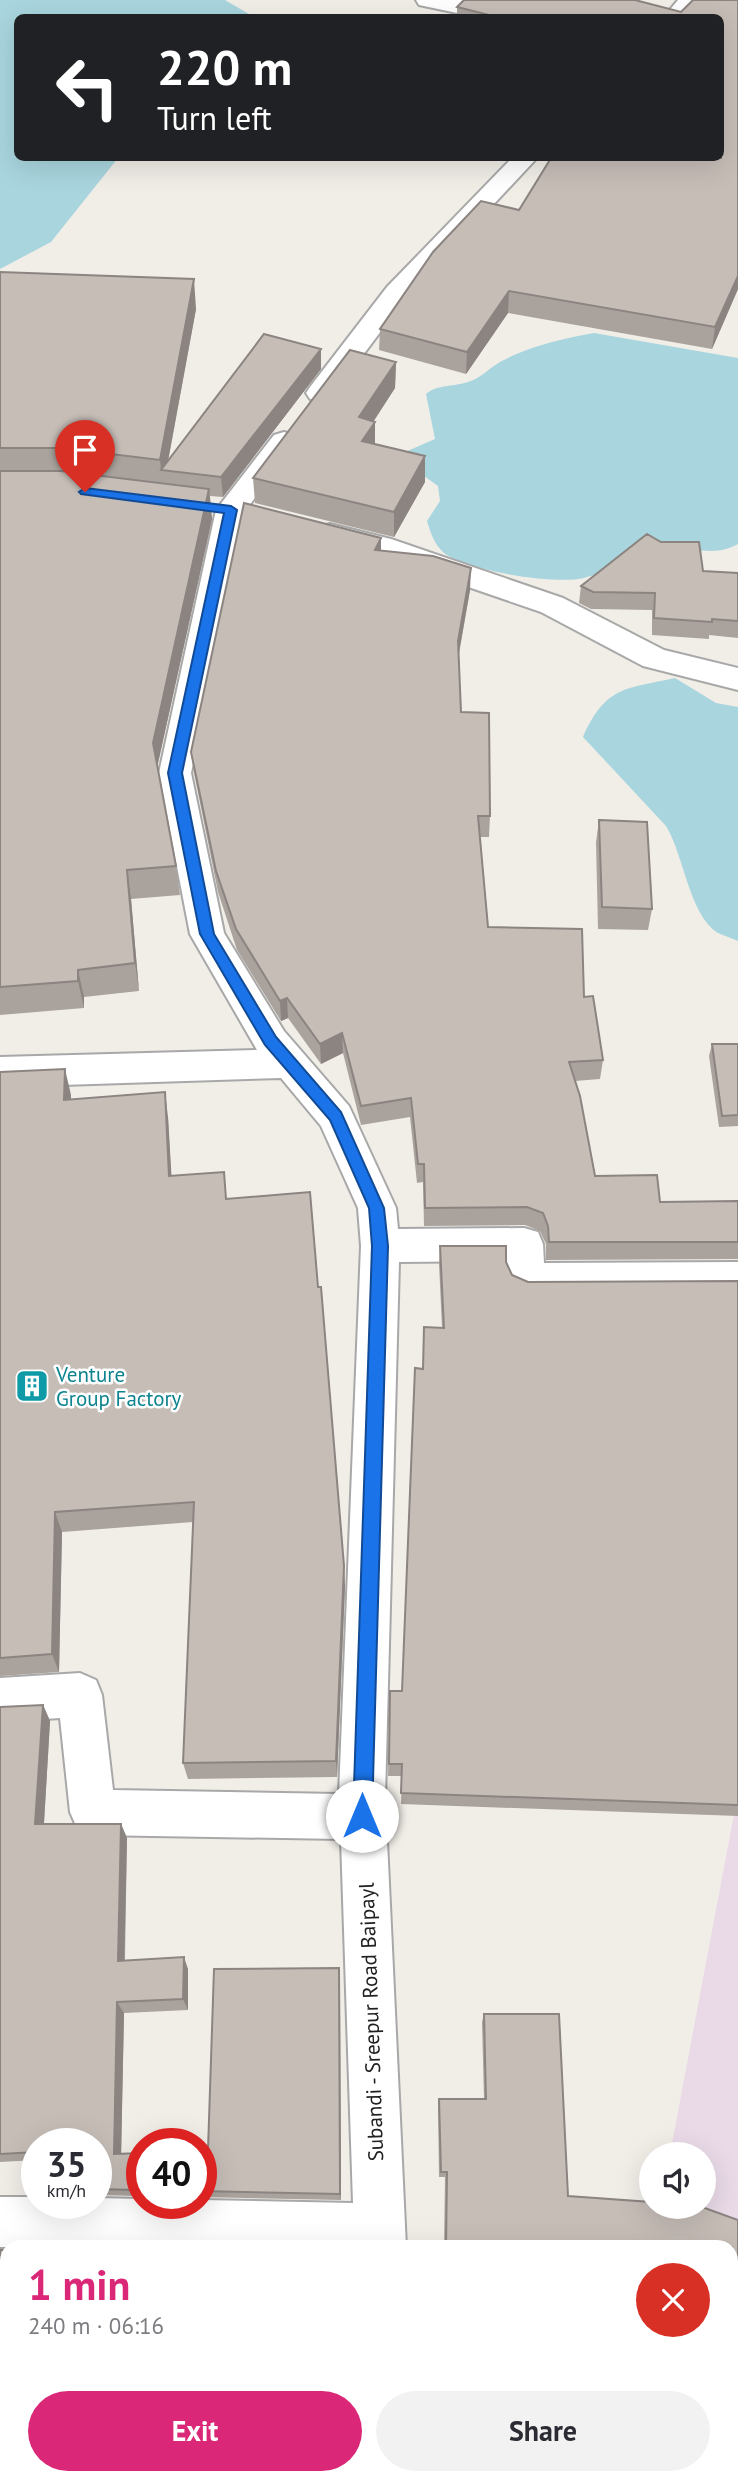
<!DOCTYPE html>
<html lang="en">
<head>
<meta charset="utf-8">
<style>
  :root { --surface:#fff; --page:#f2f2f3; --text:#2b2b33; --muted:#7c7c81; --accent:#db2777 }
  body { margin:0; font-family:"PT Sans",sans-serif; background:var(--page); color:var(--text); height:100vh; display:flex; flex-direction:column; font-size:26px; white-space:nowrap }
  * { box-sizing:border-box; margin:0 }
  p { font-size:23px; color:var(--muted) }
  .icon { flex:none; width:38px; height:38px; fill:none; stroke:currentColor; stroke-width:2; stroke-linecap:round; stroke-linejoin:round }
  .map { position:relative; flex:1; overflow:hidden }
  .side { position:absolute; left:0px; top:2240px; width:738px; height:245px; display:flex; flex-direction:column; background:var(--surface); border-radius:21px 21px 0 0; box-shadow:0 7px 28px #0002 }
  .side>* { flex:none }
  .guide { position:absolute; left:14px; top:14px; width:710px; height:147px; border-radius:10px; box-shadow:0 7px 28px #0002; background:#202124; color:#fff; overflow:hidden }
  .tools { position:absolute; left:639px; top:2142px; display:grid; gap:14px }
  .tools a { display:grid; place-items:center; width:77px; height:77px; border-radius:50%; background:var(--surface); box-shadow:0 7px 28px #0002; font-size:35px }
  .speed { position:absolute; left:21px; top:2128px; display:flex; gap:14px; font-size:35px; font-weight:700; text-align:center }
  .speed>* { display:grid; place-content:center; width:91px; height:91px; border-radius:50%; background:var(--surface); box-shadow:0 7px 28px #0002; line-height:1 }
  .speed small { font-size:18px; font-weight:400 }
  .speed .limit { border:10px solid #d22; background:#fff; color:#111 }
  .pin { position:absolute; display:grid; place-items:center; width:60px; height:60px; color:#fff; margin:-72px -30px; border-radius:50% 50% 50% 0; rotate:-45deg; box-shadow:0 0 7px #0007 }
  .pin .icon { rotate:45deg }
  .me { position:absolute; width:77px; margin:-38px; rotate:0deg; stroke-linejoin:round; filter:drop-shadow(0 0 5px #0008) }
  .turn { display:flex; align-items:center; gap:24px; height:147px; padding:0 28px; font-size:32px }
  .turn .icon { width:91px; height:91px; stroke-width:2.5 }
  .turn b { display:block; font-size:49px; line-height:60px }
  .round { display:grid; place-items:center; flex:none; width:74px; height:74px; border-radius:37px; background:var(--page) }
  .headline { display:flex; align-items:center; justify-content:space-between; height:119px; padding:0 28px }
  h1 { font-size:42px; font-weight:700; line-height:52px; color:var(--accent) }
  .action { display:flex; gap:14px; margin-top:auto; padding:14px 28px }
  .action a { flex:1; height:80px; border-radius:42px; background:var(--accent); color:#fff; font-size:28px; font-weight:700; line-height:80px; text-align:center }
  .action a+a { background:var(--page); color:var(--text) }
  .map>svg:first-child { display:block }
  .industrial { fill:#eadae8 }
  .water { fill:#a9d5de }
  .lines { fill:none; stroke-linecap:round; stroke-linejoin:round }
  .minor-casing { stroke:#a8a8a8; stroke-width:4 }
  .minor { fill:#fff; fill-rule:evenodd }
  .wall { fill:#aaa39d }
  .shaded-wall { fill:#8b8480 }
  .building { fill:#c6bdb7; stroke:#8b8480; stroke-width:2 }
  .route { fill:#1a73e8; stroke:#114b97; stroke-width:2 }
  .labels { text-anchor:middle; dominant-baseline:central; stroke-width:5; stroke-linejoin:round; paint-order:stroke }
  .culture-label { font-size:21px; fill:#0d838f; stroke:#fff; text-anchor:start }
  .street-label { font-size:21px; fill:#212121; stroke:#fff }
</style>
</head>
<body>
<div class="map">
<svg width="738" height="2485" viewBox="0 0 738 2485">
  <rect width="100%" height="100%" fill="#f1eee8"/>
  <!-- industrial -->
  <path class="industrial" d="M738 1793V2485H607L732 2478V2247L660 2207H704V2154H670Z"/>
  <!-- water -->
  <path class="water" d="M0 0H225L254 17 18 18V158H118L51 242 0 269Z
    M594 333 738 358V544C715 558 690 546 665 549 637 553 611 571 584 578 556 585 467 571 444 553 434 544 431 534 427 521L440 501 438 486 396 456 435 439 426 394C438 384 454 387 468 382 481 378 488 369 500 362 529 346 562 339 594 333Z
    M675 678 716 703 738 707V941C732 938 724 936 718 933 689 915 684 855 666 826L583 737C606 686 625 689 675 678Z"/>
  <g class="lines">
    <defs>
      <path id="minor" d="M416 0H462L527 13 530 18H481L419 5Z
        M678 0H701L687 18H663Z
        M512 158H537L405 299 330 399 320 402 310 399 306 393 310 387 387 287Z
        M284 432 294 435 298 441 245 511 191 773 224 933 284 1031 349 1106 396 1208 398 1229 524 1228 538 1232 543 1244 544 1263 738 1262V1296L526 1297 512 1292 507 1280 506 1261 399 1262 385 1798 406 2247H0V2197H37V2203H96V2198L142 2199V2203H201V2200L353 2203 341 1839 93 1835 77 1828 70 1812 60 1718 0 1722V1678L80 1673 96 1680 102 1695 113 1790 339 1794 361 1246 358 1208 321 1126 281 1078 0 1087V1057L257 1050 190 934 159 773 216 510 274 435Z
        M330 524 391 539 563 598 664 650 738 668V690L643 666 541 612 372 554 320 541 315 534 320 527Z
        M409 2478H463L466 2485H412Z"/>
    </defs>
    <!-- minor casing -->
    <use href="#minor" class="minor-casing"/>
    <!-- minor -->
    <use href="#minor" class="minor"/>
  </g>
  <!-- wall -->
  <path class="wall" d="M464 0H635L681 12 693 0H738V289L712 349 508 313 466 374 379 350 380 329 433 252 481 201 519 210 551 158H721V18H457V7Z
    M0 272 196 309 168 462 321 349V369L223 497 210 496 212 519 157 768 176 866 180 895 131 899 139 991 84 997V1008L0 1015Z
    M396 362 395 388 374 421 375 422V445L425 456V482L394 537 255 503 253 478Z
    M381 551 470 590 459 654 461 712 490 816 489 837H480L488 927 584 997 603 1060 600 1079 575 1081 595 1176 660 1202 738 1201V1259L546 1260V1244L540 1231 525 1225 424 1226 423 1182 417 1183 410 1117 361 1125 343 1053 321 1064 288 1018 281 1021 237 950 218 892 194 773 191 752Z
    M703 571 738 573V638L709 635V639L652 635V610L591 609 579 603 581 586Z
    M599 820 652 909 648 930 598 929 596 842Z
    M712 1044H738V1126L719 1127 709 1056Z
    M0 1072 71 1095V1099L168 1117 171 1176 227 1199 345 1586 337 1777 188 1779 183 1763 193 1522 62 1532 59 1672 0 1676Z
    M440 1246 506 1262 512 1275 528 1282 738 1281V1816L401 1804 402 1776H388L390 1691H402L423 1369 442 1327 439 1264Z
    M43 1705 50 1721 44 1824H121L127 1838 125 1961 188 1969V2010L124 2013 121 2153H142V2197L141 2196 96 2195V2144H37V2160L0 2162V1707Z
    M339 1968 341 2200 201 2197V2151L208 2150Z
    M484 2014H559L568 2196 651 2202V2207H702L738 2220V2485H505L503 2478H732V2247H444L445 2177H439L438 2105 439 2099H484L482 2022Z"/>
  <!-- shaded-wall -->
  <path class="shaded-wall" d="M738 276V289L712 349 715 327Z
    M194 279 196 309 166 471 161 470 163 490 160 460Z
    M509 291 508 313 466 374 467 352Z
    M321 349V369L223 497 221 477Z
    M396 362 395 388 359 443V417Z
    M375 422V448L362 441Z
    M425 456V482L394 537V512Z
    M209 489 212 519 156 772 153 743Z
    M381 538V560L375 550Z
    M471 568 470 590 457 663 458 641Z
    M127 870 131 899 139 991 135 963Z
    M78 970 84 997V1008L78 981Z
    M287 998 288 1018 281 1021 280 1001Z
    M342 1033 343 1053 321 1064 320 1044Z
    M65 1069 71 1095 70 1125 64 1100Z
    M165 1092 168 1117 173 1201 169 1176Z
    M55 1512 62 1532 59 1672 52 1654Z
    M344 1566 345 1586 337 1777 336 1761Z
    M43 1705 50 1721 43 1839 35 1824Z
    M121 1824 127 1838 124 1973 118 1961Z
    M184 1957 188 1969V2010L183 1999Z
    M339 1968 340 1979 341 2200 340 2194Z
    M117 2002 124 2013 121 2161 114 2154Z"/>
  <!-- building -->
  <path class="building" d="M464 0H635L681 12 693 0H738V276L715 327 509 291 467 352 380 329 433 252 481 201 519 210 551 158H721V18H501L457 7Z
    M0 272 194 279 160 460 61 448H0Z
    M264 334 321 349 221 477 161 470Z
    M350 350 396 362 359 417 375 422 362 441 425 456 394 512 253 478Z
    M0 471H61L209 489 153 743 176 866 127 870 135 963 78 970V981L0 987Z
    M244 503 381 538 375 550 433 556 471 568 458 641 461 712 489 713 490 816H478L488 927 582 929 584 997 593 996 603 1060 569 1062 580 1096 595 1176 657 1175 660 1202 738 1201V1242H549L548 1226 543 1213 527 1207 425 1208 424 1164H418L411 1098 361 1106 342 1033 320 1044 287 998 280 1001 236 929 216 871 191 752Z
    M647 534 661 542H699L703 571 738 573V621L712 619V622L654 618 655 593 593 592 581 586Z
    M599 820 647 822 652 909 602 907Z
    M712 1044H738V1115L722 1116Z
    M65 1069 64 1100 165 1092 169 1176 224 1172 226 1199 310 1192 318 1287H321L344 1566 336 1761 183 1763 194 1502 55 1512 52 1654 0 1658V1072Z
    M440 1246H506V1262L512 1275 528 1282 738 1281V1805L401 1793 402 1764H389L390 1691H402L415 1368 423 1369 424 1327 444 1328Z
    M43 1705 35 1824H121L118 1961 184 1957 183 1999 117 2002 114 2154 142 2153V2194H139L136 2190 96 2189V2144H37V2152L0 2154V1707Z
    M339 1968 340 2194 201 2191V2151L208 2150 214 1969Z
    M484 2014H559L568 2196 651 2202V2207H702L738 2220V2485H508L505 2478H732V2247H446L447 2172H441L439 2099H486Z
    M53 2245H340V2247H53Z
    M0 2250H7V2478H335V2485H0Z"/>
  <!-- route -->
  <path class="route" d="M85 488 231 506 237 510 182 773 214 934 276 1037 341 1112 384 1208 388 1246 372 1816 369 1823 362 1826 356 1823 353 1816 372 1246 369 1208 330 1120 265 1045 200 934 168 773 224 513 81 494 79 492Z"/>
  <!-- icons -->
  <defs>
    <symbol id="building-square" viewBox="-11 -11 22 22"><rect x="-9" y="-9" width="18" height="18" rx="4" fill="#0f9aa8" stroke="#fff"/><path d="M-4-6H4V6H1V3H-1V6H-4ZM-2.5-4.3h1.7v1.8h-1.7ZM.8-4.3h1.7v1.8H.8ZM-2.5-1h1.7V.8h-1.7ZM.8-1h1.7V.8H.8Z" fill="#fff"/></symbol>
  </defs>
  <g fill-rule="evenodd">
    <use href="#building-square" x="13" y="1367" width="38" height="38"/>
  </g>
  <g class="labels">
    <!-- culture labels -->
    <g class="culture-label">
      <text x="56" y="1374">Venture<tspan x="56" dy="24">Group Factory</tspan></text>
    </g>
    <!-- street labels -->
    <g class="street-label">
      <text transform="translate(371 2022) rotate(-92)">Subandi - Sreepur Road Baipayl</text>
    </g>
  </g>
</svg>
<div class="tools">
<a><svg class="icon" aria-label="sound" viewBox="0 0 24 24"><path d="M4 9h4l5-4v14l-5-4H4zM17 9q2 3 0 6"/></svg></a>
</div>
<div class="speed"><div>35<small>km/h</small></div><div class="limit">40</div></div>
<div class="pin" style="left:85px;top:492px;background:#d93025"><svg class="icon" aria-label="arrive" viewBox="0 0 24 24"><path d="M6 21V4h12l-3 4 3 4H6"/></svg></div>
<svg class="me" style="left:362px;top:1816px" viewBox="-20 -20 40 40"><circle r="19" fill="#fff"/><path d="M0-13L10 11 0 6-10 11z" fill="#1a73e8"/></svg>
<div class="guide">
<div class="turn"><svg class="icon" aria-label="left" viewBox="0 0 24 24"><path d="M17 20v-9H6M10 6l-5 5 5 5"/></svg><div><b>220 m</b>Turn left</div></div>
</div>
<section class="side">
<div class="headline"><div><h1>1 min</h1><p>240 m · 06:16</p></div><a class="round" style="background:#d93025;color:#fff"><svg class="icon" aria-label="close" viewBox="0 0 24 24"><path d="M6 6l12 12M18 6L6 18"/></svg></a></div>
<div class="action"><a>Exit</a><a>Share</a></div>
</section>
</div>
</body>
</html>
